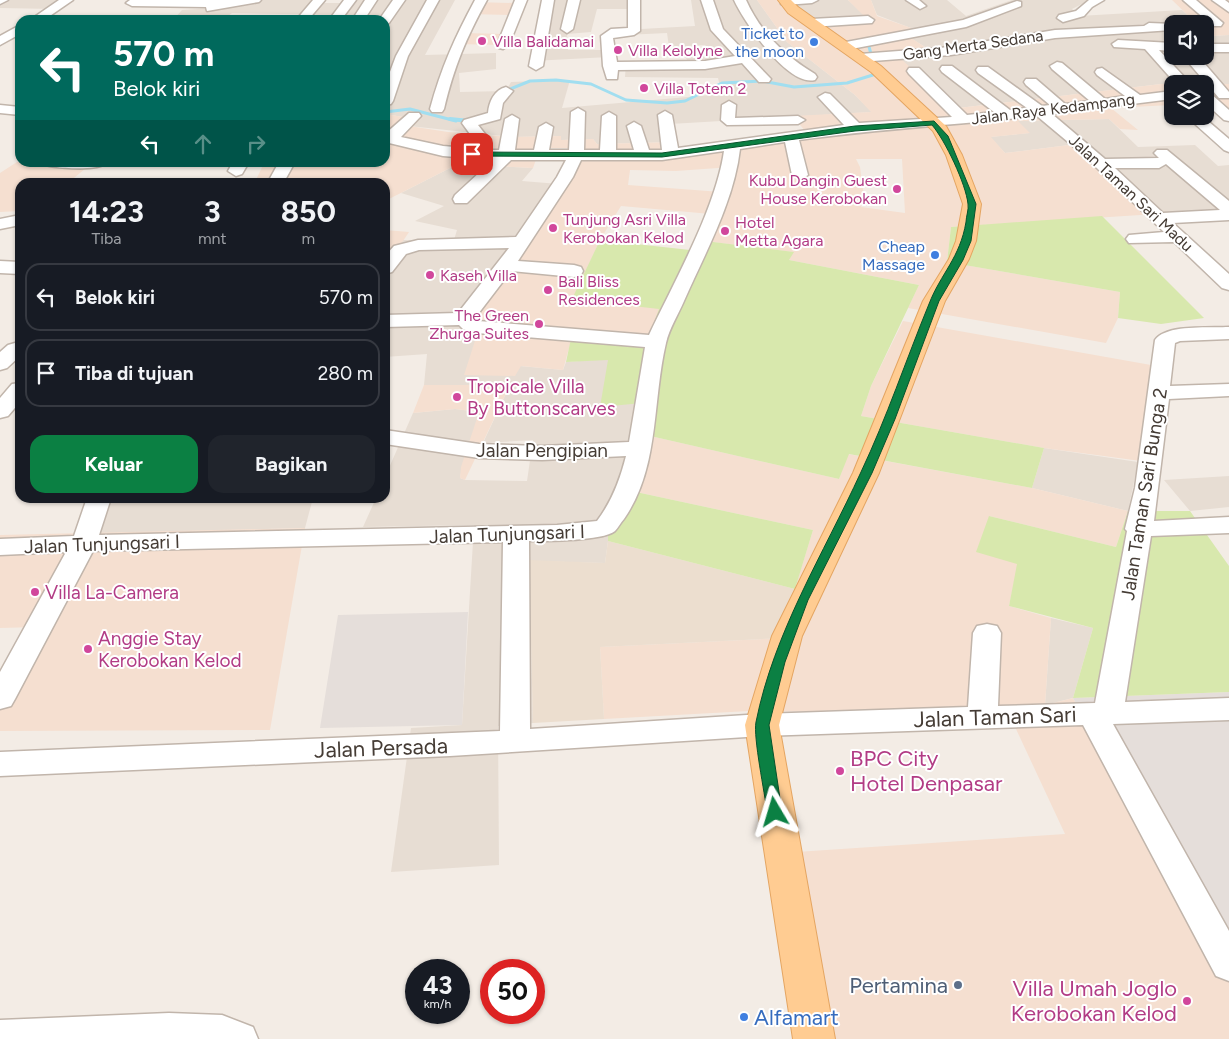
<!DOCTYPE html>
<html lang="id">
<head>
<meta charset="utf-8">
<style>
  :root { --surface:#171b24; --page:#20242c; --text:#f1f3f6; --muted:#9ea1a6; --line:#363941; --accent:#0b8043 }
  body { margin:0; font-family:Figtree,sans-serif; background:var(--page); color:var(--text); height:100vh; display:flex; flex-direction:column; font-size:19px; white-space:nowrap }
  * { box-sizing:border-box; margin:0 }
  p { font-size:16px; color:var(--muted) }
  .icon { flex:none; width:28px; height:28px; fill:none; stroke:currentColor; stroke-width:2; stroke-linecap:round; stroke-linejoin:round }
  .map { position:relative; flex:1; overflow:hidden }
  .panel { position:absolute; left:15px; top:178px; width:375px; height:325px; display:flex; flex-direction:column; background:var(--surface); border-radius:15px; box-shadow:0 1px 4px #0004 }
  .panel>* { flex:none }
  .guide { position:absolute; left:15px; top:15px; width:375px; height:152px; border-radius:15px; box-shadow:0 1px 4px #0004; background:#00695c; color:#fff; overflow:hidden }
  .controls { position:absolute; left:1164px; top:15px; display:grid; gap:10px }
  .controls a { display:grid; place-items:center; width:50px; height:50px; border-radius:10px; background:var(--surface); box-shadow:0 1px 4px #0004; font-size:25px }
  .speed { position:absolute; left:405px; top:959px; display:flex; gap:10px; font-size:25px; font-weight:700; text-align:center }
  .speed>* { display:grid; place-content:center; width:65px; height:65px; border-radius:50%; background:var(--surface); box-shadow:0 1px 4px #0004; line-height:1 }
  .speed small { font-size:12px; font-weight:400 }
  .speed .limit { border:8px solid #d22; background:#fff; color:#111 }
  .pin { position:absolute; display:grid; place-items:center; width:42px; height:42px; color:#fff; margin:-21px; border-radius:10px; box-shadow:0 2px 8px #0006 }
  .me { position:absolute; width:55px; margin:-28px; rotate:353deg; stroke-linejoin:round; filter:drop-shadow(0 0 4px #0008) }
  .turn { display:flex; align-items:center; gap:18px; height:105px; padding:0 15px; font-size:22px }
  .turn .icon { width:65px; height:65px; stroke-width:2.5 }
  .turn b { display:block; font-size:35px; line-height:42px }
  .lanes { display:flex; align-items:center; height:48px; padding:0 15px; background:#0003; justify-content:center; gap:25px; direction:ltr }
  .lanes .off { opacity:.35 }
  .eta { display:flex; justify-content:space-evenly; align-items:center; height:85px; text-align:center }
  .eta b { font-size:30px; font-weight:700; line-height:35px }
  .cta { display:flex; gap:10px; margin-top:auto; padding:10px 15px }
  .cta a { flex:1; height:58px; border-radius:15px; background:var(--accent); color:#fff; font-size:20px; font-weight:700; line-height:58px; text-align:center }
  .cta a+a { background:var(--page); color:var(--text) }
  ul { padding:0; list-style:none }
  li { display:flex; align-items:center; gap:15px; height:68px; margin:0 10px 8px; padding:0 5px; border:2px solid var(--line); border-radius:15px }
  li div { flex:1 }
  li b { display:block; font-size:19px }
  li em { font-style:normal }
  .map>svg:first-child { display:block }
  .residential { fill:#e7ddd3 }
  .commercial { fill:#f5dfd0; fill-rule:evenodd }
  .industrial { fill:#e5deda }
  .education { fill:#ecdecf }
  .green { fill:#d8e8ad }
  .lines { fill:none; stroke-linecap:round; stroke-linejoin:round }
  .stream-far1 { stroke:#a1def0; stroke-width:3 }
  .stream { stroke:#a1def0; stroke-width:4 }
  .minor-casing { stroke:#c1b5ab; stroke-width:3 }
  .major-casing { stroke:#e4a562; stroke-width:2 }
  .minor { fill:#fff; fill-rule:evenodd }
  .major { fill:#ffcc92; fill-rule:evenodd }
  .route { fill:#0b8043; stroke:#07532c }
  .hotel-dot { fill:#d1479c; stroke:#fff; stroke-width:2 }
  .shop-dot { fill:#3f7fe0; stroke:#fff; stroke-width:2 }
  .service-dot { fill:#5c6f8a; stroke:#fff; stroke-width:2 }
  .labels { text-anchor:middle; dominant-baseline:central; stroke-width:4; stroke-linejoin:round; paint-order:stroke }
  .far-shop-label { font-size:16px; fill:#366cbe; stroke:#fff; text-anchor:end }
  .far-hotel-label { font-size:16px; fill:#b23c85; stroke:#fff; text-anchor:start }
  .far-street-label { font-size:16px; fill:#453c35; stroke:#fff }
  .hotel-label { font-size:19px; fill:#b23c85; stroke:#fff; text-anchor:start }
  .street-label { font-size:19px; fill:#453c35; stroke:#fff }
  .near-street-label { font-size:22px; fill:#453c35; stroke:#fff }
  .near-hotel-label { font-size:22px; fill:#b23c85; stroke:#fff; text-anchor:start }
  .near-service-label { font-size:22px; fill:#4e5e75; stroke:#fff; text-anchor:end }
  .near-shop-label { font-size:22px; fill:#366cbe; stroke:#fff; text-anchor:start }
</style>
</head>
<body>
<div class="map">
<svg width="1229" height="1039" viewBox="0 0 1229 1039">
  <rect width="100%" height="100%" fill="#f3ece5"/>
  <!-- residential -->
  <path class="residential" d="M0 0H69L55 9 0 8Z
    M234 0H326L324 3H352L355 0H455L425 55 496 53V69L459 73 460 92 506 91 511 82 570 80 562 108 722 94 718 78 625 77 626 63 688 61 683 55H716L705 45 669 47 667 33 604 36 605 31 695 26 691 0H757L787 42 855 95 872 112 670 124 675 142 597 144 593 139 561 140V136L512 137 409 126 415 119 385 114V20H339L342 15 232 13 223 20H173L182 10 213 8Z
    M548 0H634V9H597L591 32 567 34 568 50H606L609 57 532 61Z
    M786 0H848L864 15 810 18Z
    M871 0H947L966 16 1012 0H1090L1072 9 1079 16 1182 10 1197 24H1172V56H1205V31L1211 36 1229 35V84H1161L958 108 894 54 930 50 901 32 916 30 877 15Z
    M1109 119 1138 147 1195 145 1218 166 1229 165V211L1156 214 1077 144 1005 153 990 137 1029 133 1017 121Z
    M458 164 533 168 522 181 559 184 466 315 481 322 520 366 563 370 566 362 608 359 653 402 608 541 605 563 529 561 533 723 498 726 499 865 391 872 411 728 462 725 474 525 363 527 376 498H385V477L413 413 455 409 480 412 462 467 460 478 465 480 527 481 533 440 483 443 510 385H424L427 354 385 357V268L402 240H454L457 230 415 221 444 206 401 193Z
    M1044 448 1138 462 1128 511 1032 488Z
    M1229 476V507L1190 511 1164 480Z
    M93 498H313L305 528 75 534Z
    M1051 618 1093 628 1073 698 1045 705Z"/>
  <!-- commercial -->
  <path class="commercial" d="M757 0H786L810 18 863 15 848 0H871L877 16 917 30 902 32 931 51 895 54 958 108 1161 84 1188 83 1229 84V116L1211 103H1205V84H1172V105L1111 108 1138 130 1120 129 1109 119 1018 121 1030 133 991 137 1005 153 1077 144 1156 214 951 227 947 262 1120 292 1118 318 1106 343 908 308 919 285 789 260 793 252 697 240 711 214 621 206 600 240 573 299 660 308 649 336 574 330 563 370 521 366 515 376 464 375 481 322 466 315 559 184 573 148H540L533 168 458 164 385 201V182H255L264 163 385 162V114L415 119 409 126 448 132 512 137 561 136V140L593 139 597 144 675 142 677 150 805 131 793 116 871 112 855 95 787 42ZM856 159H902L905 213 861 207 864 197 860 167ZM732 167 721 192 628 185 630 170 676 171Z
    M1172 0H1229V35L1210 36 1205 31V24H1197Z
    M474 2 514 3 510 15 468 14Z
    M463 33 506 34 501 45 457 44Z
    M17 162H20L91 164 69 182H20V211L0 212V173Z
    M385 230 409 232 385 268Z
    M903 321 1151 365V437L1141 461 1044 448 861 416 871 386Z
    M424 385H510L465 480 460 478 461 467 479 412 455 409 413 413Z
    M646 435 839 479 848 454 1032 488 1128 511 1116 547 989 516 1018 564 1009 606 1051 618 1045 705 1073 698 1229 980V1039H816L766 854 1065 834 1009 714 749 711 604 719 600 647 784 638 795 588 813 530 622 489Z
    M305 528 270 730 0 731V695L37 627 0 628V535Z"/>
  <!-- industrial -->
  <path class="industrial" d="M468 612 462 725 320 728 338 615Z
    M1229 692V980L1073 698Z"/>
  <!-- education -->
  <path class="education" d="M608 541 795 589 784 638 600 647 604 719 533 723 529 560 605 563Z"/>
  <!-- green -->
  <path class="green" d="M1102 216 1204 318 1161 324 1118 318 1120 292 947 262 951 227Z
    M600 240 690 250 697 240 794 252 789 260 919 285 871 386 861 416 1044 448 1032 488 849 454 839 479 646 435 653 402 600 407 608 360 566 362 573 329 649 336 659 309 572 299Z
    M622 489 813 530 795 589 608 541V519Z
    M1128 511H1190L1229 566V692L1073 698 1093 628 1009 606 1017 564 976 552 989 516 1116 547Z"/>
  <g class="lines">
    <!-- stream-far1 -->
    <path class="stream-far1" d="M864 57 871 54 868 43 871 40
      M503 92 530 81 556 80 591 84 626 100 667 103 685 101 722 83 762 81 794 87 847 83 876 74 873 71
      M385 112 410 109 456 121"/>
    <!-- stream -->
    <path class="stream" d="M450 119 469 121"/>
    <defs>
      <path id="minor" d="M0 0H8L0 4Z
        M59 0H73L44 20H30Z
        M130 0H261L259 2 207 11 206 7 132 6 126 3Z
        M313 0H325L308 20H296Z
        M344 0H356L341 20H329Z
        M365 0H377L364 20H352Z
        M393 0H405L389 23 385 24V20H379Z
        M427 0H439L408 56 393 101 391 104 385 105V85L396 56Z
        M475 0H487C466 38 454 67 444 109L442 112H432L430 109C441 68 455 37 475 0Z
        M515 0H527L509 45 503 49 499 48 497 45Z
        M542 0H554L543 66 536 70 529 66Z
        M568 0H580L573 29 567 33 561 29Z
        M628 0H640V31L634 35 613 38 617 62 705 61 735 56 711 30 701 0H713L723 29 771 79 769 82H759L742 63 705 69 618 70 617 79H607L603 66 601 36 611 29 628 28Z
        M734 0H746C761 33 784 55 815 74L817 77 815 80C788 87 744 22 734 0Z
        M781 0H818L812 3 785 5 781 4Z
        M906 0H919L926 6 920 9Z
        M1089 0H1104L1092 7 1084 16 1063 22 1057 18 1059 15 1076 11Z
        M1183 0H1196L1223 23 1221 26H1213Z
        M1212 0H1225L1229 3V12Z
        M1017 1 1021 2V6L966 27 846 50 840 46 846 42 963 20Z
        M868 16 874 20 872 23 811 27 805 23 811 19Z
        M1149 23 1173 24 1172 30 1055 38 951 55 860 62 854 58 860 54 951 47 1055 30 1144 26Z
        M20 25V34L0 45V36Z
        M1118 40 1172 43V51L1159 50 1191 84H1176L1145 49 1114 47 1112 44Z
        M1205 44H1229V52H1205Z
        M1188 56H1198L1229 92V98H1219L1188 62 1187 59Z
        M1057 62 1062 63 1105 99 1125 96 1097 75 1095 72 1097 69 1102 68 1140 95 1172 91V99L1052 114 1105 159 1159 158 1154 153 1157 150H1167L1229 201V220L1173 223 1229 274V290L1222 288 1174 242 1129 243 1126 239 1129 235 1164 232 1080 152 1037 116C958 125 878 129 799 140L808 175 800 180 792 175 785 142 740 149C734 202 705 253 684 301 678 315 669 329 666 343 652 402 660 467 624 519 621 522 618 528 615 531 603 541 546 541 529 541L530 729 762 714 968 707 973 633 977 626 987 624 997 626 1001 633 998 706 1095 703 1127 531 1125 529 1135 488 1155 340C1166 324 1210 328 1229 327V339L1180 341 1175 343 1170 386 1229 384V396L1169 399 1154 521 1229 517V533L1151 536 1125 702 1229 698V720L1113 724 1229 931V981L1216 976 1083 725 762 736 450 756 0 776V752L500 731 503 542 93 551 15 699 11 706 0 709V672L66 552 0 555V539L74 536 87 498H111L99 535 557 525 597 521C612 501 620 480 626 456L542 460 479 458 385 444V430L479 444 542 446 629 442 645 347 477 333 463 329 459 325 385 327V315L458 313 509 248 419 250 406 254 392 272 385 274V256L394 246 418 240 516 237 557 177 566 160H511L467 203H455L453 199 455 195 493 160 443 156 385 142V134L409 113H419L421 116 401 137 443 146 466 148 470 134 462 123 464 120 488 113C489 102 494 90 506 87L513 91 503 103 500 119 478 125 485 134 481 150H499L505 119 512 115 519 119 515 150H534L539 127 546 123 553 127 549 150H569L571 112 578 108 585 112 584 150H600L602 116 609 112 616 116V150H634L627 126 634 122 641 126 649 150H662L658 115 665 111 672 115 678 148 844 125 818 97 825 93 830 94 859 123 952 117 909 74 907 71 909 68H919L967 115 994 112 942 72 940 69 942 66H952L1010 110 1027 108 978 73 976 70 978 67H988L1042 106 1050 105 1026 85 1024 82 1026 79H1036L1065 104 1090 101 1052 69 1050 66ZM724 151C716 208 674 282 649 335L478 321 475 318 511 271 574 277 581 275 583 271 581 267 574 265 518 261 573 177 581 160H662ZM1166 164 1220 210 1163 213 1115 168H1159Z
        M1205 92 1210 93 1229 110V121L1224 120 1205 103Z
        M729 101 736 105 735 118 798 116 805 120 798 124 727 125 721 120 722 105Z
        M0 105 20 107V115L0 113Z
        M1186 116H1202L1229 139V152L1224 150Z
        M40 162H103L104 164C99 171 45 169 40 162Z
        M233 162H249L242 174 236 176 228 171Z
        M279 162H295L284 182H268Z
        M20 215V225L0 229V219Z
        M0 261 20 262V274L0 273Z
        M15 343 20 344V356L7 368 0 370V352L8 345Z
        M20 383V402L8 416 0 418V398L12 384Z
        M169 1013 222 1015 253 1027 258 1039H0V1020Z"/>
      <path id="major" d="M778 0H791L798 7 881 66 946 126 962 155 981 204 976 241 969 259 945 301 879 473 802 636 779 725 835 1039H793L745 725 772 636 853 473 923 301 949 259 956 241 963 204 946 155 933 131 871 72 788 13Z"/>
    </defs>
    <!-- minor casing -->
    <use href="#minor" class="minor-casing"/>
    <!-- major casing -->
    <use href="#major" class="major-casing"/>
    <!-- minor -->
    <use href="#minor" class="minor"/>
    <!-- major -->
    <use href="#major" class="major"/>
  </g>
  <!-- route -->
  <path class="route" d="M934 121 948 136 976 204 971 241 963 260 939 301 895 419 872 473 808 600 785 662 769 725 782 812 780 816H769L767 812C765 794 753 737 756 722 774 632 823 555 861 472 887 417 906 360 929 304 941 273 960 258 966 222 966 217 969 209 968 204 966 184 945 140 932 125L855 131 662 157 472 156 468 154 472 152 662 153 855 126Z"/>
  <!-- markers -->
  <g class="hotel-dot">
    <circle cx="482" cy="41" r="5"/>
    <circle cx="618" cy="50" r="5"/>
    <circle cx="644" cy="88" r="5"/>
    <circle cx="897" cy="189" r="5"/>
    <circle cx="553" cy="228" r="5"/>
    <circle cx="725" cy="231" r="5"/>
    <circle cx="430" cy="275" r="5"/>
    <circle cx="548" cy="290" r="5"/>
    <circle cx="539" cy="324" r="5"/>
    <circle cx="457" cy="397" r="5"/>
    <circle cx="35" cy="592" r="5"/>
    <circle cx="88" cy="649" r="5"/>
    <circle cx="840" cy="771" r="5"/>
    <circle cx="1187" cy="1001" r="5"/>
  </g>
  <g class="shop-dot">
    <circle cx="814" cy="42" r="5"/>
    <circle cx="935" cy="255" r="5"/>
    <circle cx="744" cy="1017" r="5"/>
  </g>
  <circle class="service-dot" cx="958" cy="985" r="5"/>
  <g class="labels">
    <!-- far-shop labels -->
    <g class="far-shop-label">
      <text x="804" y="33">Ticket to<tspan x="804" dy="18">the moon</tspan></text>
      <text x="925" y="246">Cheap<tspan x="925" dy="18">Massage</tspan></text>
    </g>
    <!-- far-hotel labels -->
    <g class="far-hotel-label">
      <text x="492" y="41">Villa Balidamai</text>
      <text x="628" y="50">Villa Kelolyne</text>
      <text x="654" y="88">Villa Totem 2</text>
      <text x="887" y="180" text-anchor="end">Kubu Dangin Guest<tspan x="887" dy="18">House Kerobokan</tspan></text>
      <text x="563" y="219">Tunjung Asri Villa<tspan x="563" dy="18">Kerobokan Kelod</tspan></text>
      <text x="735" y="222">Hotel<tspan x="735" dy="18">Metta Agara</tspan></text>
      <text x="440" y="275">Kaseh Villa</text>
      <text x="558" y="281">Bali Bliss<tspan x="558" dy="18">Residences</tspan></text>
      <text x="529" y="315" text-anchor="end">The Green<tspan x="529" dy="18">Zhurga Suites</tspan></text>
    </g>
    <!-- far-street labels -->
    <g class="far-street-label">
      <text transform="translate(973 45) rotate(-8)">Gang Merta Sedana</text>
      <text transform="translate(1053 109) rotate(-7)">Jalan Raya Kedampang</text>
      <text transform="translate(1131 193) rotate(43)">Jalan Taman Sari Madu</text>
    </g>
    <!-- hotel labels -->
    <g class="hotel-label">
      <text x="467" y="386">Tropicale Villa<tspan x="467" dy="22">By Buttonscarves</tspan></text>
      <text x="45" y="592">Villa La-Camera</text>
      <text x="98" y="638">Anggie Stay<tspan x="98" dy="22">Kerobokan Kelod</tspan></text>
    </g>
    <!-- street labels -->
    <g class="street-label">
      <text x="542" y="450">Jalan Pengipian</text>
      <text transform="translate(1144 494) rotate(-81)">Jalan Taman Sari Bunga 2</text>
      <text transform="translate(507 534) rotate(-2)">Jalan Tunjungsari I</text>
      <text transform="translate(102 544) rotate(-2)">Jalan Tunjungsari I</text>
    </g>
    <!-- near-street labels -->
    <g class="near-street-label">
      <text transform="translate(995 717) rotate(-2)">Jalan Taman Sari</text>
      <text transform="translate(381 748) rotate(-2)">Jalan Persada</text>
    </g>
    <!-- near-hotel labels -->
    <g class="near-hotel-label">
      <text x="850" y="758">BPC City<tspan x="850" dy="25">Hotel Denpasar</tspan></text>
      <text x="1177" y="988" text-anchor="end">Villa Umah Joglo<tspan x="1177" dy="25">Kerobokan Kelod</tspan></text>
    </g>
    <!-- near-service labels -->
    <g class="near-service-label">
      <text x="948" y="985">Pertamina</text>
    </g>
    <!-- near-shop labels -->
    <g class="near-shop-label">
      <text x="754" y="1017">Alfamart</text>
    </g>
  </g>
</svg>
<div class="controls">
<a><svg class="icon" aria-label="sound" viewBox="0 0 24 24"><path d="M4 9h4l5-4v14l-5-4H4zM17 9q2 3 0 6"/></svg></a>
<a><svg class="icon" aria-label="layers" viewBox="0 0 24 24"><path d="M12 4l9 5-9 5-9-5zM3 14l9 5 9-5"/></svg></a>
</div>
<div class="speed"><div>43<small>km/h</small></div><div class="limit">50</div></div>
<div class="pin" style="left:472px;top:154px;background:#d93025"><svg class="icon" aria-label="arrive" viewBox="0 0 24 24"><path d="M6 21V4h12l-3 4 3 4H6"/></svg></div>
<svg class="me" style="left:775px;top:812px" viewBox="-20 -20 40 40"><path d="M0-17L14 15 0 8-14 15z" fill="#0b8043" stroke="#fff" stroke-width="4"/></svg>
<div class="guide">
<div class="turn"><svg class="icon" aria-label="left" viewBox="0 0 24 24"><path d="M17 20v-9H6M10 6l-5 5 5 5"/></svg><div><b>570 m</b>Belok kiri</div></div>
<div class="lanes"><svg class="icon" aria-label="left" viewBox="0 0 24 24"><path d="M17 20v-9H6M10 6l-5 5 5 5"/></svg><svg class="icon off" aria-label="ahead" viewBox="0 0 24 24"><path d="M12 20V5M6 11l6-6 6 6"/></svg><svg class="icon off" aria-label="right" viewBox="0 0 24 24"><path d="M7 20v-9h11M14 6l5 5-5 5"/></svg></div>
</div>
<section class="panel">
<div class="eta">
<div><b>14:23</b><p>Tiba</p></div>
<div><b>3</b><p>mnt</p></div>
<div><b>850</b><p>m</p></div>
</div>
<ul>
<li><svg class="icon" aria-label="left" viewBox="0 0 24 24"><path d="M17 20v-9H6M10 6l-5 5 5 5"/></svg><div><b>Belok kiri</b></div><em>570 m</em></li>
<li><svg class="icon" aria-label="arrive" viewBox="0 0 24 24"><path d="M6 21V4h12l-3 4 3 4H6"/></svg><div><b>Tiba di tujuan</b></div><em>280 m</em></li>
</ul>
<div class="cta"><a>Keluar</a><a>Bagikan</a></div>
</section>
</div>
</body>
</html>
